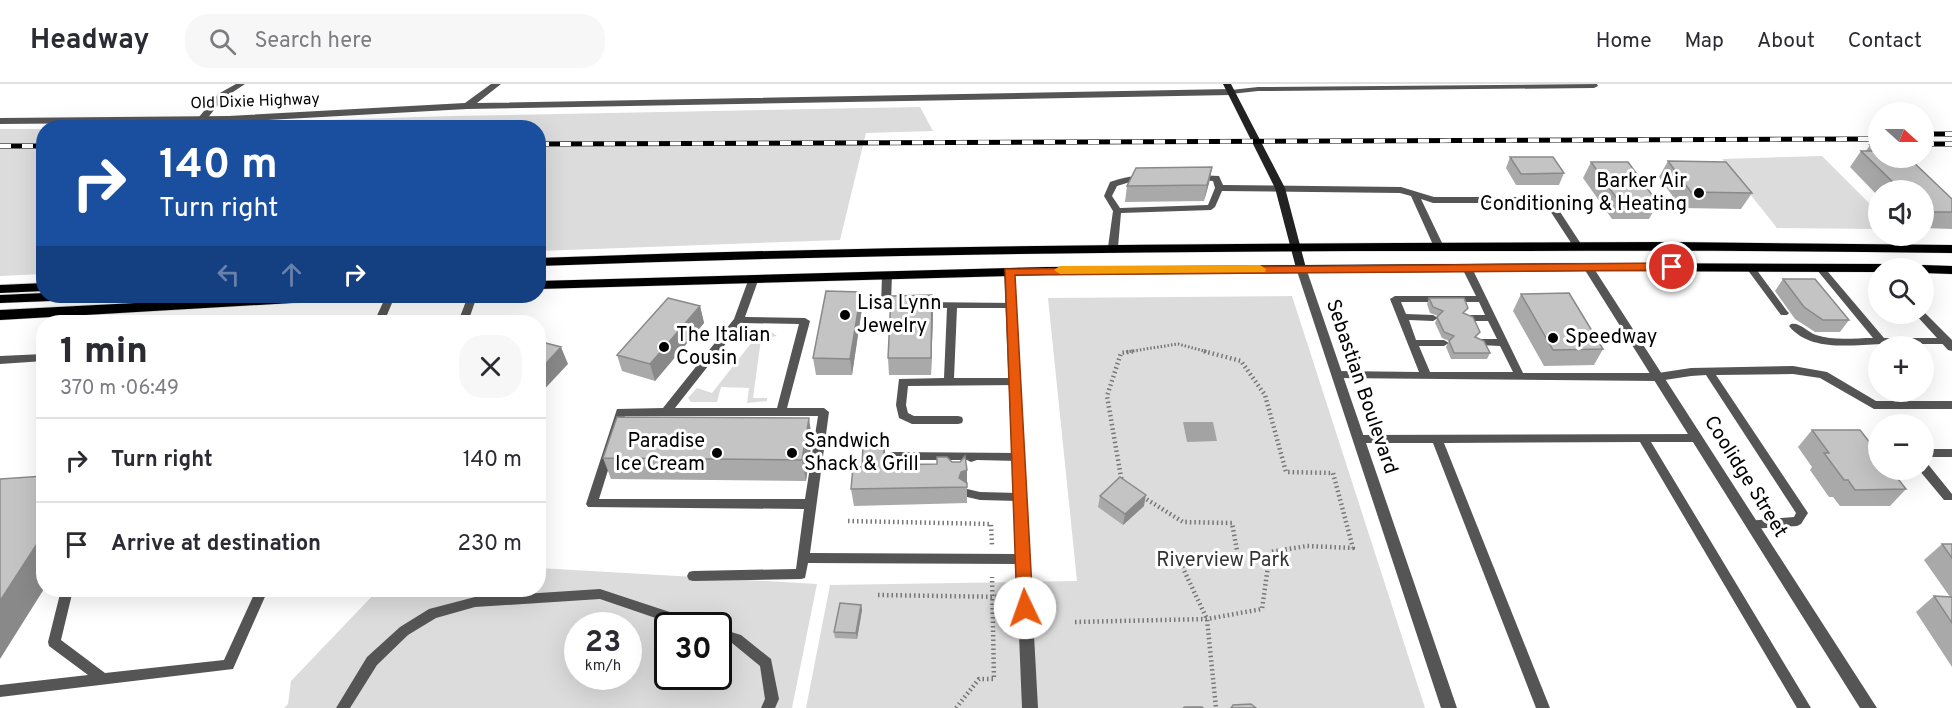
<!DOCTYPE html>
<html lang="en">
<head>
<meta charset="utf-8">
<style>
  :root { --surface:#fff; --page:#f7f7f7; --text:#2b2b33; --muted:#7c7c81; --line:#e1e1e2 }
  body { margin:0; font-family:Overpass,sans-serif; background:var(--page); color:var(--text); height:100vh; display:flex; flex-direction:column; font-size:22px; white-space:nowrap }
  * { box-sizing:border-box; margin:0 }
  p { font-size:20px; color:var(--muted) }
  .icon { flex:none; width:33px; height:33px; fill:none; stroke:currentColor; stroke-width:2; stroke-linecap:round; stroke-linejoin:round }
  .map { position:relative; flex:1; overflow:hidden }
  .side { position:absolute; left:36px; top:231px; width:510px; height:282px; display:flex; flex-direction:column; background:var(--surface); border-radius:24px; box-shadow:0 6px 24px #0002 }
  .side>* { flex:none }
  .hud { position:absolute; left:36px; top:36px; width:510px; height:183px; border-radius:24px; box-shadow:0 6px 24px #0002; background:#1a4fa0; color:#fff; overflow:hidden }
  .needle { width:39px; rotate:111deg }
  .fabs { position:absolute; left:1868px; top:18px; display:grid; gap:12px }
  .fabs a { display:grid; place-items:center; width:66px; height:66px; border-radius:50%; background:var(--surface); box-shadow:0 6px 24px #0002; font-size:30px }
  .speed { position:absolute; left:564px; top:528px; display:flex; gap:12px; font-size:30px; font-weight:700; text-align:center }
  .speed>* { display:grid; place-content:center; width:78px; height:78px; border-radius:50%; background:var(--surface); box-shadow:0 6px 24px #0002; line-height:1 }
  .speed small { font-size:15px; font-weight:400 }
  .speed .limit { border:3px solid #111; border-radius:9px; background:#fff; color:#111 }
  .pin { position:absolute; display:grid; place-items:center; width:51px; height:51px; color:#fff; margin:-26px; border:3px solid #fff; border-radius:50%; box-shadow:0 2px 6px #0007 }
  .me { position:absolute; width:66px; margin:-33px; rotate:357deg; stroke-linejoin:round; filter:drop-shadow(0 0 4px #0008) }
  .turn { display:flex; align-items:center; gap:21px; height:126px; padding:0 24px; font-size:27px }
  .turn .icon { width:78px; height:78px; stroke-width:2.5 }
  .turn b { display:block; font-size:42px; line-height:51px }
  .lanes { display:flex; align-items:center; height:57px; padding:0 24px; background:#0003; justify-content:center; gap:30px; direction:ltr }
  .lanes .off { opacity:.35 }
  .round { display:grid; place-items:center; flex:none; width:63px; height:63px; border-radius:24px; background:var(--page) }
  .headline { display:flex; align-items:center; justify-content:space-between; height:102px; padding:0 24px }
  h1 { font-size:36px; font-weight:800; line-height:45px }
  ul { padding:0; list-style:none }
  li { display:flex; align-items:center; gap:18px; height:84px; padding:0 24px; border-top:2px solid var(--line) }
  li div { flex:1 }
  li b { display:block; font-size:22px }
  li em { font-style:normal }
  header { display:flex; align-items:center; gap:36px; box-sizing:border-box; height:84px; padding:0 30px; background:var(--surface); border-bottom:2px solid var(--line) }
  header strong { font-size:28px }
  nav { display:flex; gap:33px; margin-inline-start:auto; font-size:21px }
  .search { width:420px; height:54px; background:var(--page); display:flex; align-items:center; gap:15px; box-sizing:border-box; padding:0 21px; border-radius:24px; color:var(--muted); font-size:22px }
  .map>svg:first-child { display:block }
  .green { fill:#dcdcdc; fill-rule:evenodd }
  .water { fill:#a3a3a3 }
  .lines { fill:none; stroke-linecap:round; stroke-linejoin:round }
  .primary-casing { stroke:#dbdbdb; stroke-width:1 }
  .path-far1 { stroke:#777; stroke-width:3; stroke-dasharray:1.5 2; stroke-linecap:butt }
  .path { stroke:#777; stroke-width:4.5; stroke-dasharray:1.5 3; stroke-linecap:butt }
  .service { fill:#555; fill-rule:evenodd }
  .minor { fill:#555; fill-rule:evenodd }
  .tertiary { fill:#555; fill-rule:evenodd }
  .secondary { fill:#222; fill-rule:evenodd }
  .primary { fill:#000; fill-rule:evenodd }
  .rail-casing { stroke:#000; stroke-width:5 }
  .rail { stroke:#fff; stroke-width:4; stroke-dasharray:11; stroke-linecap:butt }
  .wall { fill:#a9a9a9 }
  .shaded-wall { fill:#898989 }
  .building { fill:#c4c4c4; stroke:#898989; stroke-width:1.5 }
  .route { fill:#ea580c; stroke:#983908; stroke-width:1.5 }
  .slow { fill:#f59e0b }
  .poi-dot { fill:#000; stroke:#fff; stroke-width:2 }
  .labels { text-anchor:middle; dominant-baseline:central; stroke-width:6; stroke-linejoin:round; paint-order:stroke }
  .far-street-label { font-size:16px; fill:#000; stroke:#fff }
  .poi-label { font-size:20px; fill:#000; stroke:#fff; text-anchor:start }
  .street-label { font-size:20px; fill:#000; stroke:#fff }
  .park-label { font-size:20px; fill:#333; stroke:#fff }
</style>
</head>
<body>
<header>
<strong>Headway</strong>
<div class="search"><svg class="icon" aria-label="search" viewBox="0 0 24 24"><circle cx="10" cy="10" r="6"/><path d="M15 15l6 6"/></svg>Search here</div>
<nav><a>Home</a><a>Map</a><a>About</a><a>Contact</a></nav>
</header>
<div class="map">
<svg width="1952" height="624" viewBox="0 0 1952 624">
  <rect width="100%" height="100%" fill="#fff"/>
  <!-- green -->
  <path class="green" d="M920 23 933 47 866 49 840 156 539 167 538 44 109 43 453 32Z
    M0 45H43V190L0 192Z
    M1822 72 1878 128V145L1777 144 1722 75Z
    M1292 212 1425 624H806L830 501 1077 497 1048 214Z
    M755 245 770 247 777 252 761 255 753 314H767V317L747 319 749 304 721 303 717 318H691L688 314 697 304 712 309 752 258 737 253Z
    M539 484 817 500 792 624H284L288 620 291 597 378 506H538ZM578 542H628V592H578ZM668 542H718V592H668Z"/>
  <!-- water -->
  <path class="water" d="M1183 338H1213L1217 357 1187 358Z"/>
  <g class="lines">
    <defs>
      <path id="primary" d="M1672 158 1952 161V169C1782 166 1611 167 1441 167 1140 167 839 171 538 182V174C916 160 1294 159 1672 158Z
        M1588 179 1892 180 1899 184H1878V188L1588 187 1047 191 538 205V197L1047 183Z
        M1923 181 1952 182V190L1923 189V184H1917Z
        M44 199V207L0 209V201Z
        M44 209V212H83L76 216 0 219V211Z
        M271 212H351L344 216 0 236V226Z"/>
    </defs>
    <!-- primary casing -->
    <use href="#primary" class="primary-casing"/>
    <!-- path-far1 -->
    <path class="path-far1" d="M1126 268 1178 260 1208 268"/>
    <!-- path -->
    <path class="path" d="M1122 399 1107 312 1121 269 1136 267
      M1143 413 1183 438 1232 439 1238 472 1180 478 1207 535 1216 624
      M848 437 991 440 992 461
      M878 511 1008 513
      M1075 538 1207 535 1262 525 1270 468 1307 462 1353 464 1333 389 1286 388 1265 311 1241 277 1203 267
      M956 624 979 595H994L992 493"/>
    <!-- service -->
    <path class="service" d="M236 0H245L224 14 205 37H199V33L218 10Z
      M1597 0 1598 2 1594 4 1258 7 1231 10 1227 8 1231 6 1258 3Z
      M1196 91 1219 92 1223 101 1401 103 1434 113H1548L1551 114 1583 163 1581 165H1575L1545 119H1433L1421 115 1444 163 1439 166 1434 163 1411 112 1400 109 1222 107 1215 123 1211 126 1121 129 1118 163 1116 165H1110L1108 163 1113 127 1104 112 1110 98C1122 94 1137 89 1148 95L1144 98H1130L1117 102 1112 112 1120 124 1208 121 1215 104 1213 97 1193 96 1192 94Z
      M1750 180 1753 181 1787 227 1789 229 1787 231H1781L1747 185 1745 183 1747 181Z
      M1467 181 1472 184 1523 289H1658L1691 284 1793 282 1827 288 1876 317H1952V325H1874L1820 294 1793 290 1716 291 1808 429 1801 440 1797 442 1751 445 1747 443 1745 440 1747 437 1794 433 1796 429 1706 291 1691 292 1658 297 1333 294 1332 291 1337 287 1419 288 1390 215 1395 212H1476L1462 184ZM1401 218H1479L1485 231H1468L1463 234 1468 237H1488L1497 255H1479L1474 258 1479 261 1500 262 1513 288H1430L1419 262H1444L1449 259 1444 256H1416L1409 236 1433 237 1438 234 1433 231 1406 230Z
      M1820 181 1823 182 1884 254H1946L1951 257 1946 260C1924 260 1903 260 1881 260 1851 261 1810 268 1789 242L1791 240C1800 238 1807 248 1816 251 1833 257 1854 254 1873 254L1817 186 1815 184Z
      M887 188 892 191 891 218 906 219 908 221 906 223 886 224 881 221 882 191Z
      M754 191 759 194 745 233 805 234 810 237 787 324H824L829 328 810 469 1023 470 1027 471 1029 475 1027 479 1023 480 808 479 805 494 801 495 693 497 689 496 687 492 689 488 693 487 796 485 804 425 588 423 586 420 617 325 663 324 734 235 749 194ZM742 239 799 240 777 324H675ZM625 332H818L805 415H599Z
      M386 212H395L384 238H374Z
      M468 212H477L468 238H458Z
      M919 218 1015 219 1017 221 1015 223 1012 224H957L954 294H1015L1019 295 1020 298 1019 301 908 302 906 321 908 329 914 332H958L962 333 963 336 962 339 958 340H912L899 334 896 321 899 295 944 294 947 224 916 223 914 221 916 219Z
      M44 270V277L0 280V272Z
      M1697 350 1701 351 1702 354 1701 357 1697 358H1651L1811 624H1797L1640 358 1444 359 1550 624H1536L1433 359H1358L1354 358 1353 355 1354 352 1358 351Z
      M1923 365H1952V373H1923Z
      M892 368 1018 369 1022 370 1024 373 1022 376 1018 377 977 376 971 378 967 376H892L888 375 886 372 888 369Z
      M1923 378 1927 379 1952 410V416H1944L1919 386H1923Z
      M967 405 980 408 1020 409 1024 410 1026 413 1024 416 1020 417 980 416 963 412 961 409 963 406Z
      M600 505 697 537 701 538 703 542H679L600 515 475 523 436 534 408 551 377 581 350 624H336L367 573 400 543 429 525 475 513Z
      M61 506H73L61 556 105 589 224 576 256 506H268L233 585 0 613V601L88 591 49 562 48 558Z
      M718 544 741 551 771 575 779 615 775 624H761L765 615 760 582 732 559 718 555Z"/>
    <!-- minor -->
    <path class="minor" d="M491 0H501L477 19 1231 5 1235 8 1231 11 467 25 229 38 0 40V34L229 32 465 19Z
      M1588 180 1593 183 1877 624H1860L1583 183Z
      M1009 184 1014 187 1038 624H1022L1004 187Z
      M1923 227 1952 256V267L1948 266 1915 230H1923Z"/>
    <!-- tertiary -->
    <path class="tertiary" d="M1301 181 1306 184 1457 624H1441L1296 184Z"/>
    <!-- secondary -->
    <path class="secondary" d="M1223 0H1231L1285 104 1306 184 1305 186 1301 187 1296 184 1275 104Z"/>
    <!-- primary -->
    <use href="#primary" class="primary"/>
    <defs>
      <path id="rail" d="M1923 50H1952
        M538 60 1878 55
        M1923 60H1952
        M0 62H44"/>
    </defs>
    <!-- rail casing -->
    <use href="#rail" class="rail-casing"/>
    <!-- rail -->
    <use href="#rail" class="rail"/>
  </g>
  <!-- wall -->
  <path class="wall" d="M1870 61 1952 115V145L1923 144V106H1878V112L1850 83 1861 67H1866Z
    M1510 73 1564 89 1559 101H1516L1506 84Z
    M1668 77 1752 109 1741 125 1681 124 1659 93Z
    M1591 78 1658 119 1649 135H1612L1583 94Z
    M1212 83 1209 99 1204 117 1125 118 1127 102Z
    M1783 195 1849 236 1840 248H1815L1795 235 1775 207Z
    M1521 210 1603 265 1594 281 1544 282 1513 227Z
    M932 211 933 228 931 291H889L888 274Z
    M1429 214 1466 230 1477 254 1490 269 1487 275H1451L1446 263 1449 257 1442 254 1435 239 1438 232 1430 229 1427 220Z
    M700 222 704 239 655 297 622 287 617 271Z
    M862 224 852 291H816L813 274Z
    M1812 346 1893 387 1906 405 1890 422H1840L1833 413H1829L1810 386 1812 383 1798 363Z
    M812 355 806 397 611 395 603 374Z
    M884 359 886 381 937 380 952 378 967 386V419L854 422 851 405 862 383Z
    M1100 412 1144 422 1123 441 1098 423Z
    M1942 460H1952V583L1916 528 1934 512 1950 513 1924 476Z
    M861 521 862 526 857 555 835 554 834 548Z"/>
  <!-- shaded-wall -->
  <path class="shaded-wall" d="M1212 83 1209 99 1204 117 1207 101Z
    M861 208 862 224 852 291 850 275Z
    M932 211 933 228 931 291V274Z
    M700 222 704 239 655 297 650 280Z
    M561 263 568 280 538 312V288Z
    M809 334 812 355 806 397 802 376Z
    M884 359 886 376 885 398 884 381Z
    M967 386V403L959 394 961 388Z
    M1146 411 1144 422 1123 441 1125 430Z
    M44 449V505L0 575V517Z
    M861 521 862 526 857 555 856 549Z"/>
  <!-- building -->
  <path class="building" d="M1870 61H1878V74H1909L1952 115V128H1923V106H1901L1861 67H1877Z
    M1510 73H1553L1564 89 1521 90Z
    M1668 77 1726 78 1752 109 1691 108Z
    M1591 78H1628L1658 119H1620Z
    M1212 83 1207 101 1127 102 1136 84Z
    M1783 195H1815L1849 236H1823L1804 223Z
    M826 207 861 208 850 275 813 274Z
    M1569 209 1603 265 1553 266 1521 210Z
    M932 211 931 274H888L891 212Z
    M668 214 700 222 650 280 617 271Z
    M1429 214H1464L1468 224 1463 229 1473 233 1480 248 1475 253 1484 257 1490 269H1454L1449 257 1454 252 1444 248 1437 233 1443 227 1433 223Z
    M538 257 561 263 538 288Z
    M617 333 809 334 802 376 603 374Z
    M1812 346H1860L1878 369V386H1891L1906 405 1855 406 1848 396H1844L1824 369H1829Z
    M884 359V381L937 380V373H947L952 378H960L965 372 967 386 961 388 959 394 967 399V403L851 405 853 383H862L863 360Z
    M44 392V449L0 517V395Z
    M1120 393 1146 411 1125 430 1100 412Z
    M1942 460H1952V474Z
    M1934 512 1952 513V539Z
    M840 519 861 521 856 549 834 548Z
    M1251 620 1256 624H1231L1233 621Z
    M1185 623H1202L1203 624H1183Z"/>
  <!-- route -->
  <path class="route" d="M1672 179 1678 183 1676 186 1015 191 1033 524 1031 529H1020L1017 524 1005 185Z"/>
  <!-- slow -->
  <path class="slow" d="M1260 181 1266 185 1265 188 1060 190 1054 186 1060 182Z"/>
  <!-- markers -->
  <g class="poi-dot">
    <circle cx="1699" cy="109" r="6"/>
    <circle cx="845" cy="231" r="6"/>
    <circle cx="1553" cy="254" r="6"/>
    <circle cx="664" cy="263" r="6"/>
    <circle cx="717" cy="369" r="6"/>
    <circle cx="792" cy="369" r="6"/>
  </g>
  <g class="labels">
    <!-- far-street labels -->
    <g class="far-street-label">
      <text transform="translate(255 18) rotate(-2)">Old Dixie Highway</text>
    </g>
    <!-- poi labels -->
    <g class="poi-label">
      <text x="1687" y="98" text-anchor="end">Barker Air<tspan x="1687" dy="23">Conditioning &amp; Heating</tspan></text>
      <text x="857" y="220">Lisa Lynn<tspan x="857" dy="23">Jewelry</tspan></text>
      <text x="676" y="252">The Italian<tspan x="676" dy="23">Cousin</tspan></text>
      <text x="1565" y="254">Speedway</text>
      <text x="705" y="358" text-anchor="end">Paradise<tspan x="705" dy="23">Ice Cream</tspan></text>
      <text x="804" y="358">Sandwich<tspan x="804" dy="23">Shack &amp; Grill</tspan></text>
    </g>
    <!-- street labels -->
    <g class="street-label">
      <text transform="translate(1361 303) rotate(71)">Sebastian Boulevard</text>
      <text transform="translate(1745 393) rotate(58)">Coolidge Street</text>
    </g>
    <!-- park labels -->
    <g class="park-label">
      <text x="1223" y="477">Riverview Park</text>
    </g>
  </g>
</svg>
<div class="fabs">
<a><svg class="needle" viewBox="-14 -14 28 28"><path d="M0-13l5 13h-10z" fill="#e53935"/><path d="M0 13l5-13h-10z" fill="#7c7c81"/></svg></a>
<a><svg class="icon" aria-label="sound" viewBox="0 0 24 24"><path d="M4 9h4l5-4v14l-5-4H4zM17 9q2 3 0 6"/></svg></a>
<a><svg class="icon" aria-label="search" viewBox="0 0 24 24"><circle cx="10" cy="10" r="6"/><path d="M15 15l6 6"/></svg></a>
<a>+</a>
<a>−</a>
</div>
<div class="speed"><div>23<small>km/h</small></div><div class="limit">30</div></div>
<div class="pin" style="left:1672px;top:183px;background:#d93025"><svg class="icon" aria-label="arrive" viewBox="0 0 24 24"><path d="M6 21V4h12l-3 4 3 4H6"/></svg></div>
<svg class="me" style="left:1025px;top:524px" viewBox="-20 -20 40 40"><circle r="19" fill="#fff"/><path d="M0-13L10 11 0 6-10 11z" fill="#ea580c"/></svg>
<div class="hud">
<div class="turn"><svg class="icon" aria-label="right" viewBox="0 0 24 24"><path d="M7 20v-9h11M14 6l5 5-5 5"/></svg><div><b>140 m</b>Turn right</div></div>
<div class="lanes"><svg class="icon off" aria-label="left" viewBox="0 0 24 24"><path d="M17 20v-9H6M10 6l-5 5 5 5"/></svg><svg class="icon off" aria-label="ahead" viewBox="0 0 24 24"><path d="M12 20V5M6 11l6-6 6 6"/></svg><svg class="icon" aria-label="right" viewBox="0 0 24 24"><path d="M7 20v-9h11M14 6l5 5-5 5"/></svg></div>
</div>
<section class="side">
<div class="headline"><div><h1>1 min</h1><p>370 m · 06:49</p></div><a class="round"><svg class="icon" aria-label="close" viewBox="0 0 24 24"><path d="M6 6l12 12M18 6L6 18"/></svg></a></div>
<ul>
<li><svg class="icon" aria-label="right" viewBox="0 0 24 24"><path d="M7 20v-9h11M14 6l5 5-5 5"/></svg><div><b>Turn right</b></div><em>140 m</em></li>
<li><svg class="icon" aria-label="arrive" viewBox="0 0 24 24"><path d="M6 21V4h12l-3 4 3 4H6"/></svg><div><b>Arrive at destination</b></div><em>230 m</em></li>
</ul>
</section>
</div>
</body>
</html>
